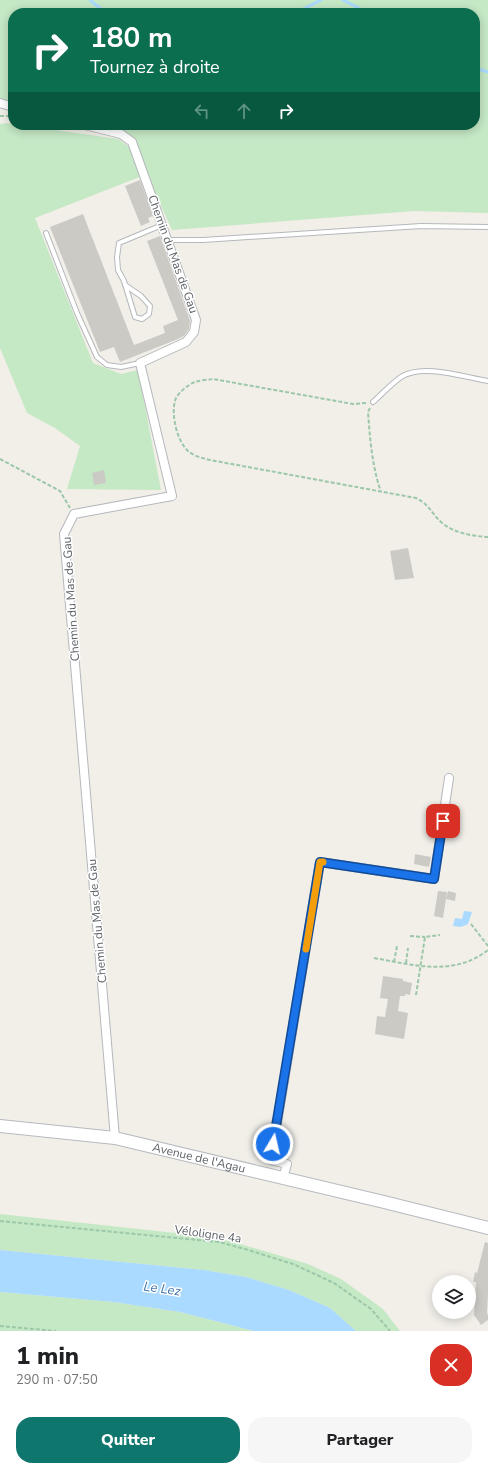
<!DOCTYPE html>
<html lang="fr">
<head>
<meta charset="utf-8">
<style>
  :root { --surface:#fff; --page:#f6f6f6; --text:#202124; --muted:#757577; --accent:#0f766e }
  body { margin:0; font-family:"Nunito Sans",sans-serif; background:var(--page); color:var(--text); height:100vh; display:flex; flex-direction:column; font-size:15px; white-space:nowrap }
  * { box-sizing:border-box; margin:0 }
  p { font-size:13px; color:var(--muted) }
  .icon { flex:none; width:22px; height:22px; fill:none; stroke:currentColor; stroke-width:2; stroke-linecap:round; stroke-linejoin:round }
  .map { position:relative; height:1331px; overflow:hidden }
  .drawer { display:flex; flex-direction:column; background:var(--surface); flex:1 }
  .drawer>* { flex:none }
  .guide { position:absolute; left:8px; top:8px; width:472px; height:122px; border-radius:16px; box-shadow:0 2px 10px #0003; background:#0b6e4f; color:#fff; overflow:hidden }
  .fabs { position:absolute; left:432px; top:1275px; display:grid; gap:8px }
  .fabs a { display:grid; place-items:center; width:44px; height:44px; border-radius:50%; background:var(--surface); box-shadow:0 2px 10px #0003; font-size:20px }
  .pin { position:absolute; display:grid; place-items:center; width:34px; height:34px; color:#fff; margin:-17px; border-radius:8px; box-shadow:0 2px 6px #0006 }
  .me { position:absolute; width:44px; margin:-22px; rotate:9deg; stroke-linejoin:round; filter:drop-shadow(0 0 3px #0008) }
  .turn { display:flex; align-items:center; gap:14px; height:84px; padding:0 16px; font-size:18px }
  .turn .icon { width:52px; height:52px; stroke-width:2.5 }
  .turn b { display:block; font-size:28px; line-height:34px }
  .lanes { display:flex; align-items:center; height:38px; padding:0 16px; background:#0003; justify-content:center; gap:20px; direction:ltr }
  .lanes .off { opacity:.35 }
  .round { display:grid; place-items:center; flex:none; width:42px; height:42px; border-radius:16px; background:var(--page) }
  .head { display:flex; align-items:center; justify-content:space-between; height:68px; padding:0 16px }
  h1 { font-size:24px; font-weight:800; line-height:30px }
  .button { display:flex; gap:8px; margin-top:auto; padding:8px 16px }
  .button a { flex:1; height:46px; border-radius:16px; background:var(--accent); color:#fff; font-size:16px; font-weight:800; line-height:46px; text-align:center }
  .button a+a { background:var(--page); color:var(--text) }
  .map>svg:first-child { display:block }
  .green { fill:#c5e8c5 }
  .water { fill:#aadaff }
  .lines { fill:none; stroke-linecap:round; stroke-linejoin:round }
  .stream { stroke:#aadaff; stroke-width:3 }
  .building { fill:#cccac5 }
  .lane-casing { stroke:#b5b8bc; stroke-width:6 }
  .street-casing { stroke:#b5b8bc; stroke-width:10 }
  .secondary-casing { stroke:#b6babf; stroke-width:14 }
  .path { stroke:#9cc7a9; stroke-width:2; stroke-dasharray:4 2; stroke-linecap:butt }
  .lane { stroke:#fff; stroke-width:4 }
  .street { stroke:#fff; stroke-width:8 }
  .secondary { stroke:#fff; stroke-width:12 }
  .route-casing { stroke:#114b97; stroke-width:10 }
  .route { stroke:#1a73e8; stroke-width:7 }
  .slow { stroke:#f59e0b; stroke-width:7 }
  .labels { text-anchor:middle; dominant-baseline:central; stroke-width:3; stroke-linejoin:round; paint-order:stroke }
  .street-label { font-size:12px; fill:#5f6368; stroke:#fff }
  .water-label { font-size:13px; font-style:italic; fill:#4174aa; stroke:#fff }
</style>
</head>
<body>
<div class="map">
<svg width="488" height="1331" viewBox="0 0 488 1331">
  <rect width="100%" height="100%" fill="#f1efe8"/>
  <!-- green -->
  <path class="green" d="M0 0H488V213L414 211 172 230 132 142 85 125H475V13H13V107L0 103Z
    M6 123 118 139 128 146 142 176 35 218 93 363 121 374 138 370 161 490 67 489 80 446 55 428 27 413 0 348V124Z
    M0 1214 194 1235 230 1241 308 1264 341 1279 383 1309 400 1331H356L330 1308 289 1290 246 1277 204 1270 0 1250Z
    M0 1292 114 1302 180 1312 254 1331H0Z"/>
  <!-- water -->
  <path class="water" d="M464 911 472 912 468 924 461 927 453 926 455 918 462 919Z
    M0 1250 204 1270 246 1277 289 1290 330 1308 356 1331H254L180 1312 114 1302 0 1292Z"/>
  <g class="lines">
    <!-- stream -->
    <path class="stream" d="M90 0 106 13
      M343 0 368 13
      M296 13 321 0
      M475 68 488 72"/>
  </g>
  <!-- building -->
  <path class="building" d="M140 180 153 216 148 218 150 222 141 226 125 186Z
    M83 214 134 345 165 333 163 326 178 320 147 241 160 236 190 321 189 329 184 336 178 339 120 362 114 347 100 352 50 227Z
    M104 470 106 483 94 485 92 473Z
    M408 548 414 578 395 580 390 551Z
    M415 854 431 857 429 867 414 864Z
    M438 891 447 892 443 918 434 916Z
    M448 891 456 893 455 901 446 899Z
    M383 976 403 979V981L412 983 410 995 405 994V996H400L398 1011 408 1013 404 1039 375 1034 377 1016 385 1017 388 999 380 998Z
    M485 1242 488 1243V1294L487 1313 488 1315V1320L481 1325 474 1315 476 1282H473L475 1272 477 1273Z"/>
  <g class="lines">
    <defs>
      <path id="lane" d="M46 233 77 313 97 357 107 365 121 367 140 363
        M168 240H203L421 226 488 227
        M125 285 141 296 150 306 149 314 142 319 135 317 124 281 118 270 117 257 119 243 162 225
        M373 402C382 394 391 384 401 377 422 363 464 377 488 381"/>
      <path id="street" d="M0 103 13 107
        M85 125 121 134 132 142 196 320 194 332 186 342 140 363 172 496 74 514 64 534 115 1138
        M283 1178 287 1164 271 1160 320 862 434 879 449 778"/>
      <g id="secondary">
        <path id="s1" d="M0 1126 115 1138 384 1202 488 1228"/>
      </g>
    </defs>
    <!-- lane casing -->
    <use href="#lane" class="lane-casing"/>
    <!-- street casing -->
    <use href="#street" class="street-casing"/>
    <!-- secondary casing -->
    <use href="#secondary" class="secondary-casing"/>
    <!-- path -->
    <path class="path" d="M0 116H10
      M366 403 353 404 213 379C208 380 200 380 195 382 188 385 177 393 175 401 171 415 177 440 187 450 193 456 202 458 210 460L416 498C430 505 430 512 441 522 453 533 472 536 488 537
      M370 408 368 412C370 439 372 466 381 492
      M0 459 60 491 70 508
      M471 924 488 946
      M410 936 425 937
      M374 958C414 965 453 977 488 950
      M394 962 397 946
      M406 963 408 948
      M416 995 425 937 440 935
      M0 1221 219 1242 245 1249 293 1264 334 1283 371 1309 390 1331
      M0 1326 56 1331"/>
    <!-- lane -->
    <use href="#lane" class="lane"/>
    <!-- street -->
    <use href="#street" class="street"/>
    <!-- secondary -->
    <use href="#secondary" class="secondary"/>
  </g>
  <g class="lines">
    <defs>
      <path id="route" d="M273 1144 320 862 434 879 443 821"/>
    </defs>
    <!-- route casing -->
    <use href="#route" class="route-casing"/>
    <!-- route -->
    <use href="#route" class="route"/>
    <!-- slow -->
    <path class="slow" d="M306 949 320 862H323"/>
  </g>
  <g class="labels">
    <!-- street labels -->
    <g class="street-label">
      <text transform="translate(173 254) rotate(70)">Chemin du Mas de Gau</text>
      <text transform="translate(71 599) rotate(-94)">Chemin du Mas de Gau</text>
      <text transform="translate(97 921) rotate(-95)">Chemin du Mas de Gau</text>
      <text stroke="none"><textPath href="#s1" startOffset="202">Avenue de l'Agau</textPath></text>
      <text transform="translate(208 1234) rotate(8)">Véloligne 4a</text>
    </g>
    <!-- water labels -->
    <g class="water-label">
      <text transform="translate(162 1289) rotate(8)">Le Lez</text>
    </g>
  </g>
</svg>
<div class="fabs">
<a><svg class="icon" aria-label="layers" viewBox="0 0 24 24"><path d="M12 4l9 5-9 5-9-5zM3 14l9 5 9-5"/></svg></a>
</div>
<div class="pin" style="left:443px;top:821px;background:#d93025"><svg class="icon" aria-label="arrive" viewBox="0 0 24 24"><path d="M6 21V4h12l-3 4 3 4H6"/></svg></div>
<svg class="me" style="left:273px;top:1144px" viewBox="-20 -20 40 40"><circle r="17" fill="#1a73e8" stroke="#fff" stroke-width="3"/><path d="M0-11L8 9 0 5-8 9z" fill="#fff"/></svg>
<div class="guide">
<div class="turn"><svg class="icon" aria-label="right" viewBox="0 0 24 24"><path d="M7 20v-9h11M14 6l5 5-5 5"/></svg><div><b>180 m</b>Tournez à droite</div></div>
<div class="lanes"><svg class="icon off" aria-label="left" viewBox="0 0 24 24"><path d="M17 20v-9H6M10 6l-5 5 5 5"/></svg><svg class="icon off" aria-label="ahead" viewBox="0 0 24 24"><path d="M12 20V5M6 11l6-6 6 6"/></svg><svg class="icon" aria-label="right" viewBox="0 0 24 24"><path d="M7 20v-9h11M14 6l5 5-5 5"/></svg></div>
</div>
</div>
<section class="drawer">
<div class="head"><div><h1>1 min</h1><p>290 m · 07:50</p></div><a class="round" style="background:#d93025;color:#fff"><svg class="icon" aria-label="close" viewBox="0 0 24 24"><path d="M6 6l12 12M18 6L6 18"/></svg></a></div>
<div class="button"><a>Quitter</a><a>Partager</a></div>
</section>
</body>
</html>
